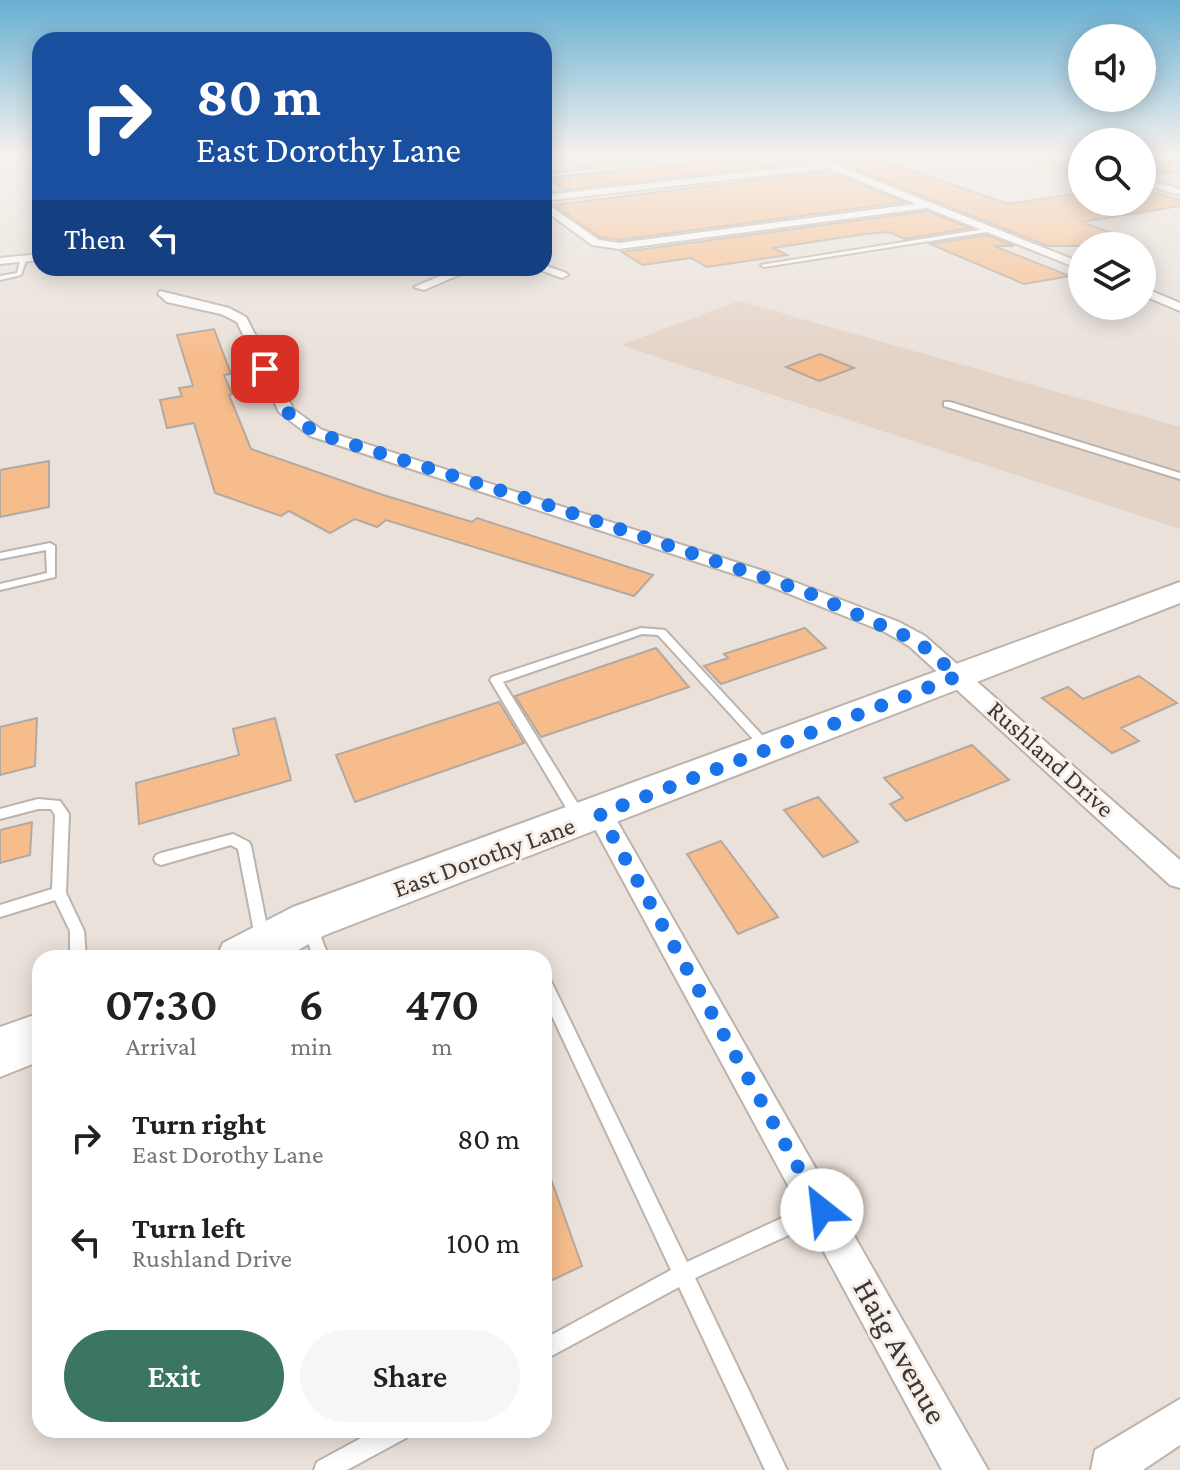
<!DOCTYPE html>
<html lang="en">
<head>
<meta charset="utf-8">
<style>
  :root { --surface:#fff; --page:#f6f6f6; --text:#202124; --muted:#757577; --accent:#3a7660 }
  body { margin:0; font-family:"Crimson Pro",serif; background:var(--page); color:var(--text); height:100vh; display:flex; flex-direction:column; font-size:30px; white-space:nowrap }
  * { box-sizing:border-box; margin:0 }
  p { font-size:26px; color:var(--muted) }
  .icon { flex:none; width:44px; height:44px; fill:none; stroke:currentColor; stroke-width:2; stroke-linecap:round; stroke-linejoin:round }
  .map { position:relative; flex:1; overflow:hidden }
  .sheet { position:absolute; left:32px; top:950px; width:520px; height:488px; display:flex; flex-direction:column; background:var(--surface); border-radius:24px; box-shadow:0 4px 20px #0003 }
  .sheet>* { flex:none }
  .top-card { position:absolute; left:32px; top:32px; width:520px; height:244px; border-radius:24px; box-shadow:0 4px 20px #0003; background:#1a4fa0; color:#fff; overflow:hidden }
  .controls { position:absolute; left:1068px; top:24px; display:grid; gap:16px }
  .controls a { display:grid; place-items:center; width:88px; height:88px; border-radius:50%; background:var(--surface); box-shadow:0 4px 20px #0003; font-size:40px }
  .pin { position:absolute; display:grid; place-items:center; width:68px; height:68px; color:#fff; margin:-34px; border-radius:16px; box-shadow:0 4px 12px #0006 }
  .me { position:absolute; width:88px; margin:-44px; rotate:331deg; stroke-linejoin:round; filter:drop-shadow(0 0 6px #0008) }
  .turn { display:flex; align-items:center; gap:28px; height:168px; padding:0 32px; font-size:36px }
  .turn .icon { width:104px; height:104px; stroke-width:2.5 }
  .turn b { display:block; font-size:56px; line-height:68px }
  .then { display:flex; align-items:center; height:76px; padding:0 32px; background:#0003; gap:16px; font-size:30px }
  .eta { display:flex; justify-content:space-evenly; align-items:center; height:136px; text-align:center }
  .eta b { font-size:48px; font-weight:600; line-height:56px }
  .action { display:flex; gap:16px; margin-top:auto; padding:16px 32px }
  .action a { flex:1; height:92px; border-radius:48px; background:var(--accent); color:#fff; font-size:32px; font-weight:600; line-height:92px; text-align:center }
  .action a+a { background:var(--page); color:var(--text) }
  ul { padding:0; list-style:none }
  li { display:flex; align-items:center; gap:24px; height:104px; padding:0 32px }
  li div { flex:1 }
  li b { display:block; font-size:30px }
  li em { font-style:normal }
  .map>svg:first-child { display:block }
  .built { fill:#e4d4c8 }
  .building { fill:#f6bc8b; stroke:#b2a9a2; stroke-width:2 }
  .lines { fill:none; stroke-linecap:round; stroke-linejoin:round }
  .service-casing { stroke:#bbb3ac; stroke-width:4 }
  .minor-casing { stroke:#bbb3ac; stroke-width:4 }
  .primary-casing { stroke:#bbb3ac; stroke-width:4 }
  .service { fill:#fff; fill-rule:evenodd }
  .minor { fill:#fff; fill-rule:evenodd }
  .primary { fill:#fff; fill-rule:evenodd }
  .route { stroke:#1a73e8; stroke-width:14; stroke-dasharray:0 25.2 }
  .labels { text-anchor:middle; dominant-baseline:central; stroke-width:6; stroke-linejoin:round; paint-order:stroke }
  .street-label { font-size:26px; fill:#3c3835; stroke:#f7eee7 }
  .near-street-label { font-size:32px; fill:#3c3835; stroke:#f7eee7 }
</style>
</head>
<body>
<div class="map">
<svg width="1180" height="1470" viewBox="0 0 1180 1470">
  <rect width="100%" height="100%" fill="#eae1da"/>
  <!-- built -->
  <path class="built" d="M739 301 1180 427V529L621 345Z"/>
  <!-- building -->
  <path class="building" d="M579 154H701L575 168 598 165Z
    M751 154 791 156 808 162 564 190 551 179Z
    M847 154 868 155 1008 204 1082 193V202H1142V189L1180 200V206L1081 222 1112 233 1102 235 1127 246H1048L825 157Z
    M1024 154H1048L1051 159 1082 169V178L1023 160Z
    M1180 154V172L1142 175V155Z
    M829 171 904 202 619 240 600 237 554 205Z
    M927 211 970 228 905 239 889 232 865 234 773 248 787 255 707 267 691 258 643 265 622 252Z
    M987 235 1014 246H994L1070 276 1024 284 930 244Z
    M214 329 231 374 224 375 232 394 229 395 251 449 380 494 472 522 477 518 653 575 634 596 386 520 377 527 355 519 330 533 289 511 281 516 215 493 194 423 167 428 160 400 182 396 179 388 193 386 177 335Z
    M820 354 854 368 819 381 786 367Z
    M49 461V507L0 517V470Z
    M805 628 826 648 721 684 704 666 728 658 724 654Z
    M656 648 689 687 541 737 515 696Z
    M1139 676 1177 703 1121 728 1139 741 1112 753 1042 698 1068 687 1083 699Z
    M499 702 524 743 355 802 336 755Z
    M37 718 35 766 0 775V727Z
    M275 718 291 780 139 824 136 783 239 755 233 729Z
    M972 745 1009 780 906 821 890 804 903 798 884 778Z
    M818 797 858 842 823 857 784 810Z
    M32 822 30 855 0 863V830Z
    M721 841 778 917 738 934 687 854Z
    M547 1168 582 1266 544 1284V1169Z"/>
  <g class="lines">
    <defs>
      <path id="service" d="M731 154H748L544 177V175Z
        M991 228 993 231 764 267 761 265Z
        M24 256 27 258 21 275 0 280V276L17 273 21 258Z
        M944 402H950L1180 473V479L944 406Z
        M50 543 55 546V577L0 590V584L47 573 46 550 0 559V553Z
        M641 628 665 630 773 747 771 750H763L658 635 642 634 503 682 586 817 584 821H574L490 680 492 677Z
        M38 799 60 801 69 814 66 893 84 931 86 958H70V931L55 900 0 917V905L52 889 55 815 51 809H38L0 819V809Z
        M233 834 249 842 251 846 269 937 267 942 262 943 257 942 255 937 238 849 231 845 161 865 156 863 154 859 156 855 161 853Z
        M311 922 316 924 329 958H313L304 928 306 924Z
        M544 975 549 977 687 1262 812 1204 819 1202 826 1204 828 1211 826 1218 695 1278 787 1470H765L679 1287 544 1360V1339L671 1270 544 999Z
        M376 1430H409L406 1438 347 1470H314L317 1462Z"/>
      <path id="minor" d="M544 154H551L544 157Z
        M797 154H809L1082 263V270L927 208 619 249 592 245 544 210V202L599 240 619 243 916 204 829 168 544 201V195L819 164Z
        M1051 154 1082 160V166L1052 156Z
        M1142 178 1180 189V195L1142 184Z
        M40 254V260L0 264V258Z
        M544 265 566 273 568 275 562 278 535 268Z
        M459 268H475L424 290 414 287Z
        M1142 287 1180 303V311L1142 295Z
        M160 291 229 308 246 317 293 409 322 430 776 575 899 622 925 636 1180 860V888L1170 885 909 646 885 632 762 583 310 436 279 412 237 322 221 314 167 302 158 294Z
        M600 804 609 807 988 1470H942L587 814 591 807Z
        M1180 1399V1445L1143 1470H1091L1095 1450Z"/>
      <path id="primary" d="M1180 582V603L325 935 284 958H216L223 943 293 907Z
        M40 1013V1061L0 1077V1027Z"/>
    </defs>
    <!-- service casing -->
    <use href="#service" class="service-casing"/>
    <!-- minor casing -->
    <use href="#minor" class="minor-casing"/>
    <!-- primary casing -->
    <use href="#primary" class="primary-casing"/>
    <!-- service -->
    <use href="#service" class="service"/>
    <!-- minor -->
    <use href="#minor" class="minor"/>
    <!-- primary -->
    <use href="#primary" class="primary"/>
  </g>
  <!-- sky -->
  <linearGradient id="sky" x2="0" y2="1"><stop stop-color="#67afd2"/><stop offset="0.43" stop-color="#f6f2ee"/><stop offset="1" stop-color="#f6f2ee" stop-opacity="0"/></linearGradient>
  <rect width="1180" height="360" fill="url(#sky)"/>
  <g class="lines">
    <!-- route -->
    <path class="route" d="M265 369 287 412 316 433 557 508 804 591 917 641 958 676 600 814 822 1210"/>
  </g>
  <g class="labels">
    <!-- street labels -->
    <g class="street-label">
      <text transform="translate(1051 759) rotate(42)">Rushland Drive</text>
      <text transform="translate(484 857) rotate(-20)">East Dorothy Lane</text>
    </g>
    <!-- near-street labels -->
    <g class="near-street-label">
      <text transform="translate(901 1351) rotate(61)">Haig Avenue</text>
    </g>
  </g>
</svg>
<div class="controls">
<a><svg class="icon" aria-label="sound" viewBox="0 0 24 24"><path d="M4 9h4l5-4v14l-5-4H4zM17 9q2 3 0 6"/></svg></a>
<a><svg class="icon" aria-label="search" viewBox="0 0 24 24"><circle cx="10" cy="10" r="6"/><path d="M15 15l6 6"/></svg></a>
<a><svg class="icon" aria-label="layers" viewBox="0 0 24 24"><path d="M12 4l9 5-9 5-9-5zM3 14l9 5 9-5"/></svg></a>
</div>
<div class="pin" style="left:265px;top:369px;background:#d93025"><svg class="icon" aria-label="arrive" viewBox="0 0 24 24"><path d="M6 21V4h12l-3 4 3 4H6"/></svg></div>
<svg class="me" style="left:822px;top:1210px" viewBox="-20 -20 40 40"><circle r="19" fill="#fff"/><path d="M0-13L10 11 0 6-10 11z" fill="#1a73e8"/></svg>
<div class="top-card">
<div class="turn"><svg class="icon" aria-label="right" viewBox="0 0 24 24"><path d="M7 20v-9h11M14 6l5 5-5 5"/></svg><div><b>80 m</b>East Dorothy Lane</div></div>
<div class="then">Then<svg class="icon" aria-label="left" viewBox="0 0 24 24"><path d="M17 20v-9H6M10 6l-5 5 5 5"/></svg></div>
</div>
<section class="sheet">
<div class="eta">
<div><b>07:30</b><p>Arrival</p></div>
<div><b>6</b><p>min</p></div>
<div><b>470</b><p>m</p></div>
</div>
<ul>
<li><svg class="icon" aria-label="right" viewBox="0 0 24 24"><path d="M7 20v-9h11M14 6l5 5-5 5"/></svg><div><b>Turn right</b><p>East Dorothy Lane</p></div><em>80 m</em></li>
<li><svg class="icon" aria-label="left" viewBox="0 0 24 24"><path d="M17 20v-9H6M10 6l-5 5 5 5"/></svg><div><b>Turn left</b><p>Rushland Drive</p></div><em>100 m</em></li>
</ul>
<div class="action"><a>Exit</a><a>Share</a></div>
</section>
</div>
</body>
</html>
